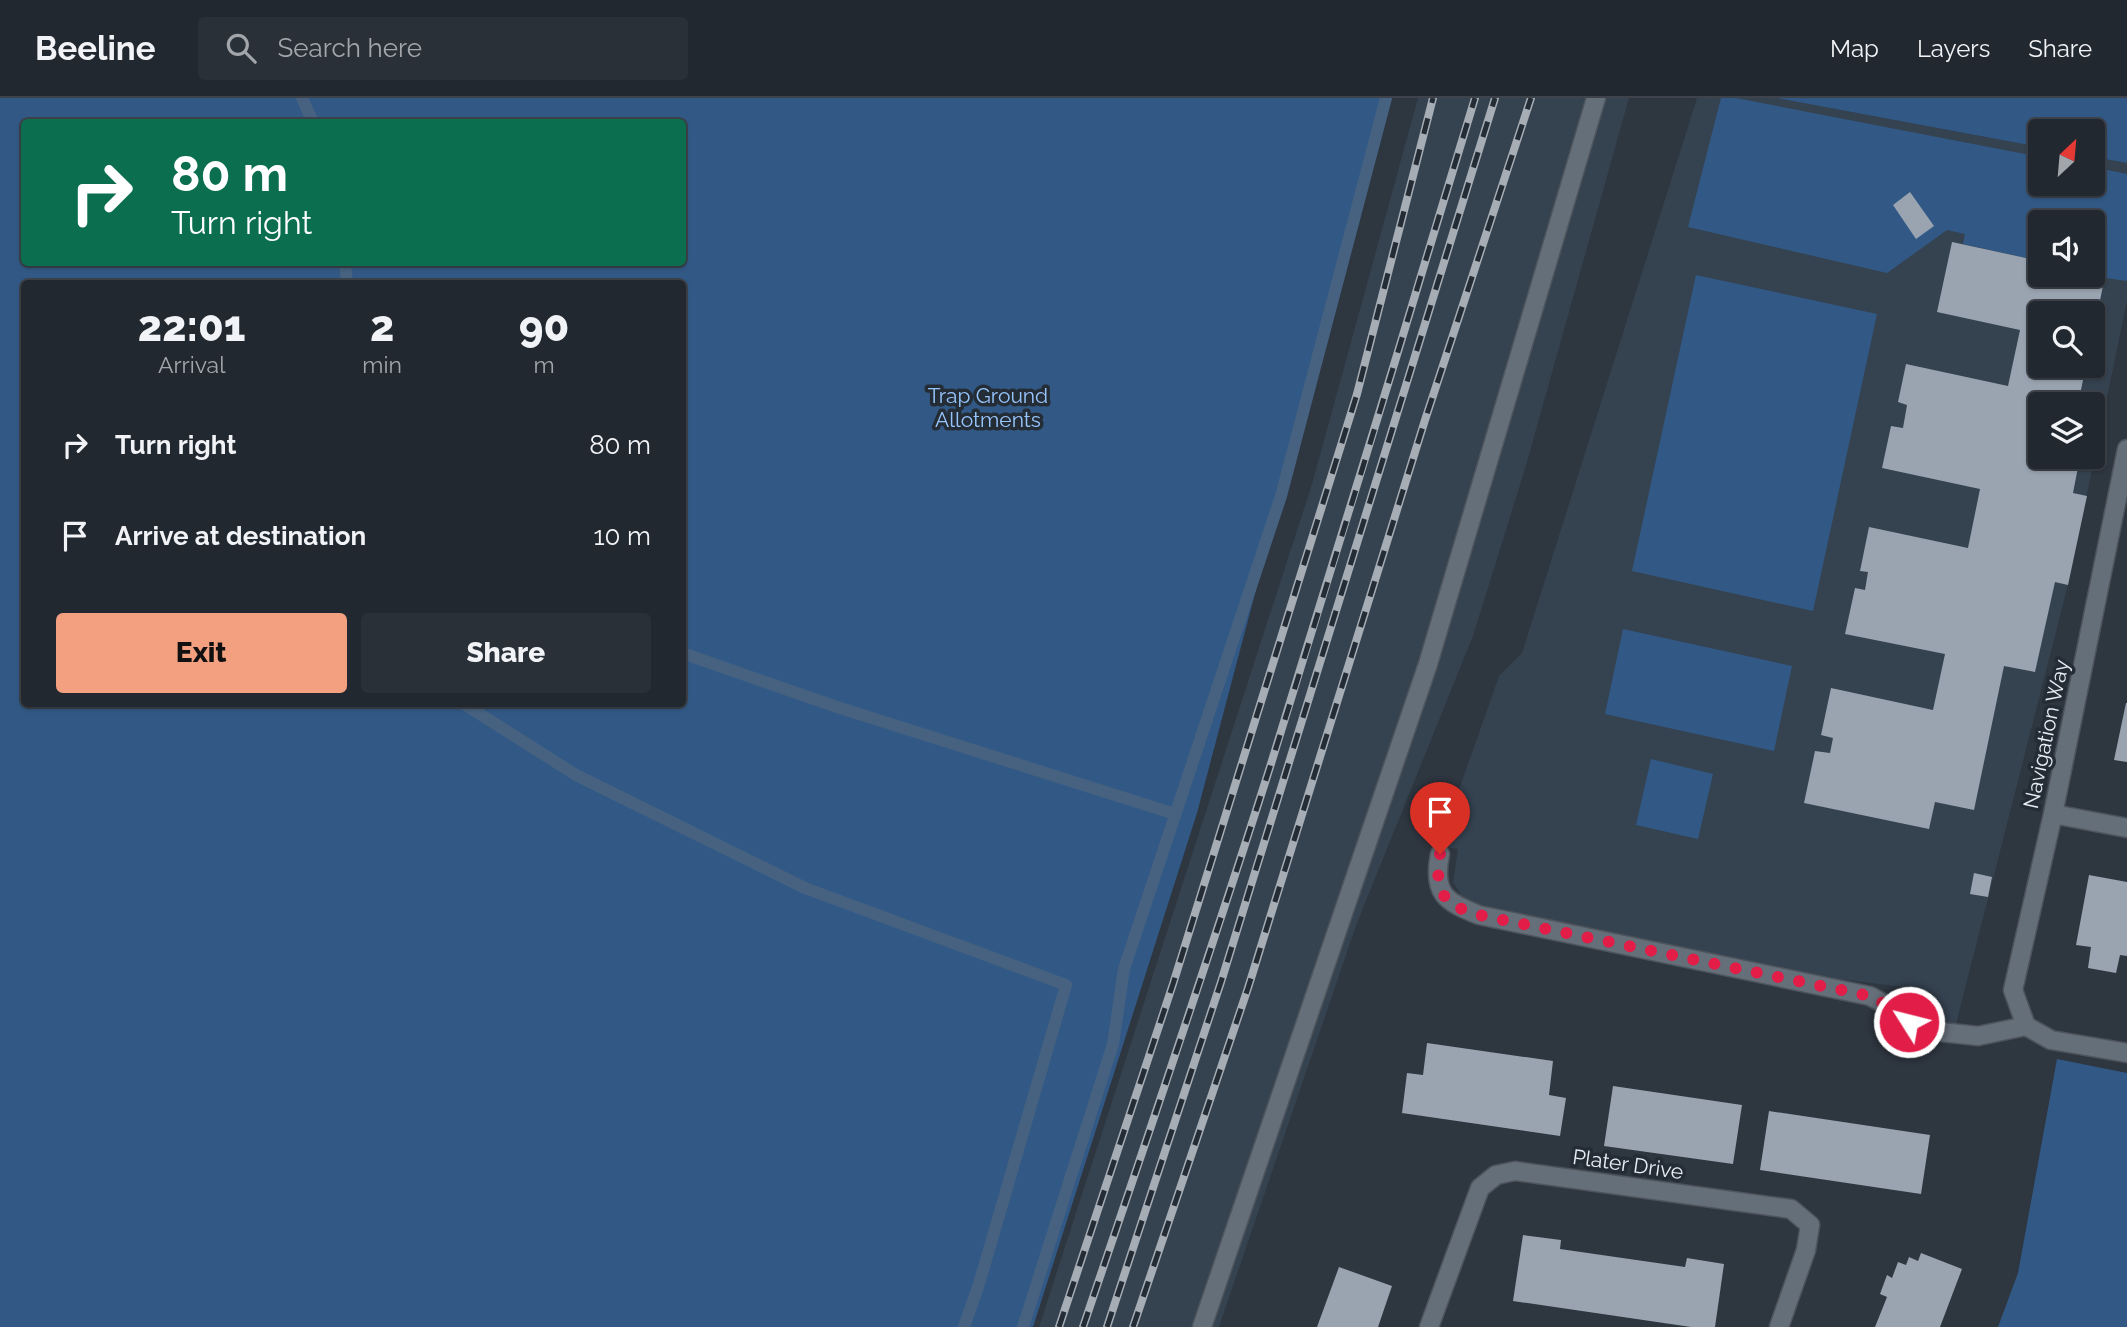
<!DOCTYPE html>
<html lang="en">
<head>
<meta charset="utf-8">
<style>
  :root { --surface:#222830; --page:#2a3038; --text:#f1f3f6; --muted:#a2a6ab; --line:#3f444c; --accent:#f2a07f }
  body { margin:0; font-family:Raleway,sans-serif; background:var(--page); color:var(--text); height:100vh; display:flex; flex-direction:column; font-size:26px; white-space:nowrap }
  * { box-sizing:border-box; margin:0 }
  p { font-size:23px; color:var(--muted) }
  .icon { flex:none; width:38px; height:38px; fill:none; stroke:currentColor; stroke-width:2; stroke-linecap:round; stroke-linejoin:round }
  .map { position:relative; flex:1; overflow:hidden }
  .drawer { position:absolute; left:21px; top:182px; width:665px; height:427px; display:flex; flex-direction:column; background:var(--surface); border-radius:7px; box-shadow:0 2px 5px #0004,0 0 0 2px var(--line) }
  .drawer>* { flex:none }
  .guide { position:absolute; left:21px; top:21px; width:665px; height:147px; border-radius:7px; box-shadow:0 2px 5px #0004,0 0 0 2px var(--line); background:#0b6e4f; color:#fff; overflow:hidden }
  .needle { width:46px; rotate:26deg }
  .buttons { position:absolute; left:2028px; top:21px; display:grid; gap:14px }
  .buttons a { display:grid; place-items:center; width:77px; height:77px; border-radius:7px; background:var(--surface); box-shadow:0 2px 5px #0004,0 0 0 2px var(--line); font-size:35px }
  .pin { position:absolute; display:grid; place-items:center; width:60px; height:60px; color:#fff; margin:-72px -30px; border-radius:50% 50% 50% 0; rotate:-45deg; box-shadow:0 0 7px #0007 }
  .pin .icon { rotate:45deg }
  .me { position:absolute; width:77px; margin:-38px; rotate:306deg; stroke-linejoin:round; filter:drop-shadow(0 0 5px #0008) }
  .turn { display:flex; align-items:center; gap:24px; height:147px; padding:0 35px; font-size:32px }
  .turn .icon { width:91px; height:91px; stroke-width:2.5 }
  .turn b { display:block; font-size:49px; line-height:60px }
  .eta { display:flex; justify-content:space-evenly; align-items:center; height:119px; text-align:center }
  .eta b { font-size:42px; font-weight:800; line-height:49px }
  .action { display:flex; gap:14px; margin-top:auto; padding:14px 35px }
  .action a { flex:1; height:80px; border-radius:7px; background:var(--accent); color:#111; font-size:28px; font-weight:800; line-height:80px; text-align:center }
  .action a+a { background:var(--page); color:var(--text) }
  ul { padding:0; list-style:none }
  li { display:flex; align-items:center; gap:21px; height:91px; padding:0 35px }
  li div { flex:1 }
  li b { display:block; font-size:26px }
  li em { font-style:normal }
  header { display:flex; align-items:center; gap:42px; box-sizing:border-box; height:98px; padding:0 35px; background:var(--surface); border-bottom:2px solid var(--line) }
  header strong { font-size:33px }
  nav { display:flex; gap:38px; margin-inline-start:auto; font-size:24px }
  .search { width:490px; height:63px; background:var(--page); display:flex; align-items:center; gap:18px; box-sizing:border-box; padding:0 24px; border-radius:7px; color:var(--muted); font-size:26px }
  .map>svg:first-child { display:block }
  .built { fill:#354250; fill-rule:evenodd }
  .green { fill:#325985; fill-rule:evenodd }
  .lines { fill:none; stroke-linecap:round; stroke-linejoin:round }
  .stream { stroke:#466280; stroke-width:12 }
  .building { fill:#9aa4b1 }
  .service-casing { stroke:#4d545c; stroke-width:21 }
  .minor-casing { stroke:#4d545c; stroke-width:21 }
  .service { stroke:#656f7a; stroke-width:18 }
  .minor { stroke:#656f7a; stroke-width:18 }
  .rail-casing { stroke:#a6adb4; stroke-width:8 }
  .rail { stroke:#242c36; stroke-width:5; stroke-dasharray:16; stroke-linecap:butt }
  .route { stroke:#e11d48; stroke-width:12; stroke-dasharray:0 21.6 }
  .labels { text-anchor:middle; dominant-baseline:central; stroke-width:7; stroke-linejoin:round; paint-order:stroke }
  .park-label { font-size:21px; fill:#97c6fd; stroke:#242c36 }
  .street-label { font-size:21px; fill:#e8eef4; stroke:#242c36 }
</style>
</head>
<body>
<header>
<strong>Beeline</strong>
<div class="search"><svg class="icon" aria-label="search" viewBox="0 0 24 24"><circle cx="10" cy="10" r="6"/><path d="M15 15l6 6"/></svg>Search here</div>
<nav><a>Map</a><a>Layers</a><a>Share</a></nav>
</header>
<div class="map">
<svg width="2127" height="1229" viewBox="0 0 2127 1229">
  <rect width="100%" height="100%" fill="#2e3640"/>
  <!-- built -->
  <path class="built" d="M1418 0H1629L1525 371 1473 538 1357 825 1219 1229H1039L1312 386Z
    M1697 0H1777L2040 49V86H2093V59L2127 65V203L2068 487 1956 926 1920 920 1902 889 1839 881 1703 855 1473 805 1461 797 1453 784 1458 751 1439 748 1499 578 1522 555ZM2040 124H2093V177H2040ZM2040 215H2093V268H2040ZM2040 306H2093V359H2040Z"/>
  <!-- green -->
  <path class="green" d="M0 0H1386L1197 715 1033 1229H0ZM24 24H682V164H24ZM24 186H682V606H24Z
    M1721 0H1736L2040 59V86H2093V69L2127 76V183L2106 180 2103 188 2059 179V177H2093V124H2040V163L1963 146 1965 136 1947 132 1887 175 1688 129Z
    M1777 0H2127V65L2093 59V33H2040V49Z
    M1696 177 1877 216 1813 513 1632 473Z
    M1623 531 1792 568 1774 653 1605 616Z
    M1651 661 1713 676 1698 741 1636 727Z
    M2057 961 2127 975V1229H1998L2018 1175Z"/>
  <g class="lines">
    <!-- stream -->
    <path class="stream" d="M302 0 313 24
      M345 164 347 186
      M682 555 837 609 1175 716
      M464 606 576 677 805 790 1066 887 979 1186 964 1229
      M1023 1229 1113 946 1124 871 1281 398 1386 0"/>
  </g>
  <!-- building -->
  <path class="building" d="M1910 94 1934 128 1916 141 1893 107Z
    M1952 144 2040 163V177H2059V179L2103 188 2094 231 2093 215H2040V268H2086L2079 301 2092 304V306H2040V359H2080L2073 395 2087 398 2068 487 2055 484 2035 574 2004 568 1974 712 1935 704 1929 731 1804 705 1815 653 1830 655 1833 640 1821 637 1831 590 1933 612 1945 556 1845 536 1855 490 1865 492 1868 474 1860 473 1869 429 1968 450 1980 391 1882 370 1891 328 1903 330 1907 307 1898 304 1906 266 2008 288 2020 232 1937 214Z
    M2126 605H2127V664L2114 662Z
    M1974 775 1992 779 1988 799 1970 796Z
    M2089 777 2127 784V858L2120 857 2116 875 2088 870 2091 849 2076 847Z
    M1427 945 1553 963 1549 997 1566 1000 1560 1038 1402 1015 1407 975 1423 977Z
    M1613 988 1742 1007 1733 1066 1604 1048Z
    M1769 1013 1930 1037 1921 1096 1760 1072Z
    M1523 1137 1561 1142 1560 1151 1685 1169 1687 1160 1724 1166 1715 1229H1691L1513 1203Z
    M1921 1155 1962 1171 1940 1229H1875L1887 1199 1880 1196 1887 1177 1892 1180 1898 1164 1906 1167 1909 1159 1918 1163Z
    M1339 1169 1392 1188 1378 1229H1317Z"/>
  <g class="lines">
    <defs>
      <path id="service" d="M1440 756C1432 796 1446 804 1479 817L1870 898 1888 908 1922 932 1978 938 2026 928
        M1202 1229 1428 566 1596 0"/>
      <path id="minor" d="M2127 351 2053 716 2013 892 2026 928 2051 942 2127 955
        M2053 716 2127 730
        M1429 1229 1480 1090 1496 1077 1515 1073 1791 1111 1810 1127 1806 1152 1779 1229"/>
    </defs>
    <!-- service casing -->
    <use href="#service" class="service-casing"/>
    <!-- minor casing -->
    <use href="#minor" class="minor-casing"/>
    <!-- service -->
    <use href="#service" class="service"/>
    <!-- minor -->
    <use href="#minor" class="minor"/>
    <defs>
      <path id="rail" d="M1059 1229 1173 886 1357 296 1433 0
        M1083 1229C1146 1043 1210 857 1270 669 1340 447 1407 223 1475 0
        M1107 1229 1221 884 1495 0
        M1133 1229 1248 890 1425 322 1531 0"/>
    </defs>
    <!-- rail casing -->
    <use href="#rail" class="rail-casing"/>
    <!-- rail -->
    <use href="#rail" class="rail"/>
  </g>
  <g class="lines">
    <!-- route -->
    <path class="route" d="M1440 756C1437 772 1436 795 1452 806 1459 811 1471 814 1479 817L1870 898 1888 908 1909 924"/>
  </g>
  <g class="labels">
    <!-- park labels -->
    <g class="park-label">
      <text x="988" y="297">Trap Ground<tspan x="988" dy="24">Allotments</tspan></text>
    </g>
    <!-- street labels -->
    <g class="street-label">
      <text transform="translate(2046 636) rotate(-78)">Navigation Way</text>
      <text transform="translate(1628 1066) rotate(8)">Plater Drive</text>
    </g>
  </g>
</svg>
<div class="buttons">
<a><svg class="needle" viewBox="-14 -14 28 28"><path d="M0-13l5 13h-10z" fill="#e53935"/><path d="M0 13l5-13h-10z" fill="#a2a6ab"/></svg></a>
<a><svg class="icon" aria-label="sound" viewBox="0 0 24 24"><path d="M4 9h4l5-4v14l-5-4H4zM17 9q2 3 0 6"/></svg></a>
<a><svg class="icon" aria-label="search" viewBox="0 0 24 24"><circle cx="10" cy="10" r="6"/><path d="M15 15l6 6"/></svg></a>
<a><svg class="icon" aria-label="layers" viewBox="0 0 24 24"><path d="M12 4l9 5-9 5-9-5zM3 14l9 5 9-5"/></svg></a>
</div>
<div class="pin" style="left:1440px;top:756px;background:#d93025"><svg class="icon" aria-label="arrive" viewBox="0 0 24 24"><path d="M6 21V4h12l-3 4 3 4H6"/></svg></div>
<svg class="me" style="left:1909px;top:924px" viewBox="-20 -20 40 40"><circle r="17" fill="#e11d48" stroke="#fff" stroke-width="3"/><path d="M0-11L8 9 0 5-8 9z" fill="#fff"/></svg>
<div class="guide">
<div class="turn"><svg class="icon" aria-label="right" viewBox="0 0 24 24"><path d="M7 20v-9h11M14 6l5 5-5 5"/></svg><div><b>80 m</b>Turn right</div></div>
</div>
<section class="drawer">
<div class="eta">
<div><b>22:01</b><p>Arrival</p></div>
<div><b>2</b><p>min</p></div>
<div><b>90</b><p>m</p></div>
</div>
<ul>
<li><svg class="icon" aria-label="right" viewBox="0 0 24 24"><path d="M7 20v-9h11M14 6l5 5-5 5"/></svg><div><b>Turn right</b></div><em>80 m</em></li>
<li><svg class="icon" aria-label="arrive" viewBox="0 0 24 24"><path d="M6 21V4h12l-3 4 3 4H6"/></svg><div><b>Arrive at destination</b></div><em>10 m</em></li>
</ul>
<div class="action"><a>Exit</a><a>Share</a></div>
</section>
</div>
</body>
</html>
